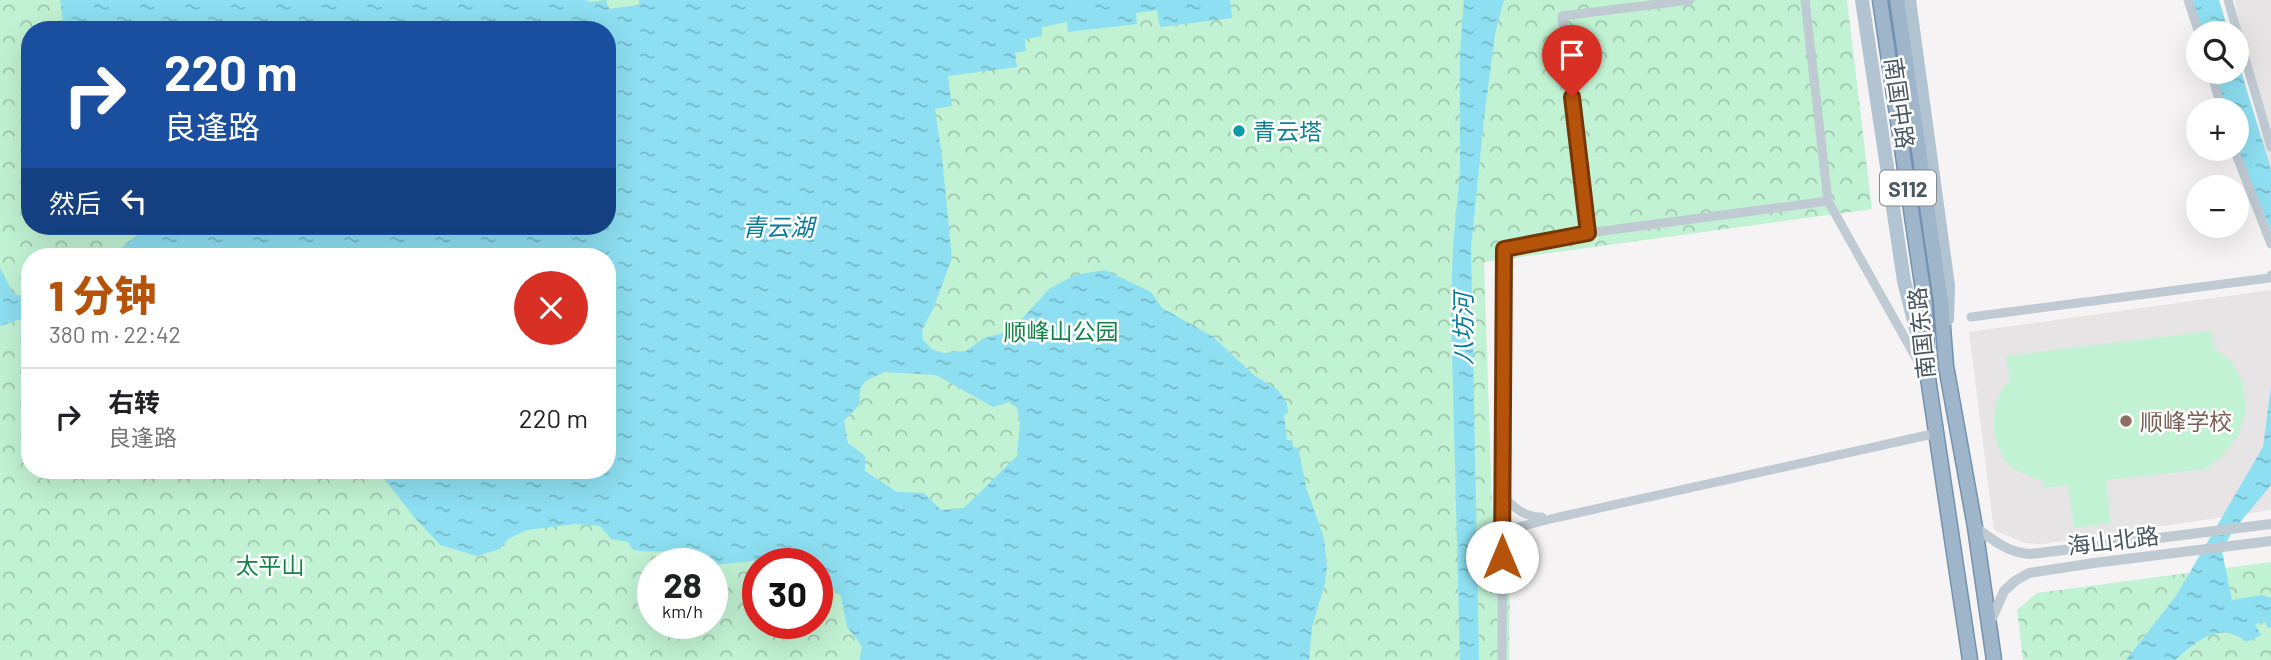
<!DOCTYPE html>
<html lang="zh">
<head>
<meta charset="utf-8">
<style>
  :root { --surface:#fff; --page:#f2f2f2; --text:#202124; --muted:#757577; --line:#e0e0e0; --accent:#b45309 }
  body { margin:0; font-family:Barlow,"Noto Sans SC",sans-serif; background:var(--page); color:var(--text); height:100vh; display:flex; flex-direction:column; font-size:26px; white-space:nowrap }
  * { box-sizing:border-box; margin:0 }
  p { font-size:23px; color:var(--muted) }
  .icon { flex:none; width:38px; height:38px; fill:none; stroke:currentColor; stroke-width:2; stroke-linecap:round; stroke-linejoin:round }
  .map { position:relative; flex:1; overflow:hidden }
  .sheet { position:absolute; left:21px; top:248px; width:595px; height:231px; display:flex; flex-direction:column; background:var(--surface); border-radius:28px; box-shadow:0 7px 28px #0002 }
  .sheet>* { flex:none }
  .banner { position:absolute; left:21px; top:21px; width:595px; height:214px; border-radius:28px; box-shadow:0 7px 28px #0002; background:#1a4fa0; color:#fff; overflow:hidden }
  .buttons { position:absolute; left:2186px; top:21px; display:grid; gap:14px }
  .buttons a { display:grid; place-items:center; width:63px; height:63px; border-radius:50%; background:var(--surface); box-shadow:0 7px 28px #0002; font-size:35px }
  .speed { position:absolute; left:637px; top:548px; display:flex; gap:14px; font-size:35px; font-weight:700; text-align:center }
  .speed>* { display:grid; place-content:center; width:91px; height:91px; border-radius:50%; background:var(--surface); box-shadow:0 7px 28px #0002; line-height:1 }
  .speed small { font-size:18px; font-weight:400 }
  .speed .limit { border:10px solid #d22; background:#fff; color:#111 }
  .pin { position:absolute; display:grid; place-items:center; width:60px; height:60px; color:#fff; margin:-72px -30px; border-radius:50% 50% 50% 0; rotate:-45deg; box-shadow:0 0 7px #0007 }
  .pin .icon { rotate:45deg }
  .me { position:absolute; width:77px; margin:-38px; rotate:0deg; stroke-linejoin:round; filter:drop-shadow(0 0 5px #0008) }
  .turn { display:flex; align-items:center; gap:24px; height:147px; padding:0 28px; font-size:32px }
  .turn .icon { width:91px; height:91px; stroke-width:2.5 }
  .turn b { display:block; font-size:49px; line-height:60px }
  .then { display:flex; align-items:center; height:66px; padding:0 28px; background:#0003; gap:14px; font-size:26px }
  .round { display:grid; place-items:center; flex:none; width:74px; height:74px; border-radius:37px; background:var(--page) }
  .summary { display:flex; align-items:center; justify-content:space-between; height:119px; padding:0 28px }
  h1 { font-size:42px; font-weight:800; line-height:52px; color:var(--accent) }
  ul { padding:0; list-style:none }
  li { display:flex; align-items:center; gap:21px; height:98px; padding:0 28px; border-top:2px solid var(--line) }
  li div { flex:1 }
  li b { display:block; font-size:26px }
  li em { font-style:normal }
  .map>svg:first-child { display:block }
  .education { fill:#e6e4e5 }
  .forest { fill:url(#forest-crowns); fill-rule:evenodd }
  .garden { fill:#c1f2d3 }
  .water { fill:url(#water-ripples); fill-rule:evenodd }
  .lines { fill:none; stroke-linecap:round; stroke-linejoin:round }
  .trunk-casing { stroke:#7492af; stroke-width:17 }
  .minor { stroke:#c0cad2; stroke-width:9 }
  .tertiary { stroke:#c0cad2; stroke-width:10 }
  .primary { stroke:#b2c3d2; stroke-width:14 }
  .trunk { stroke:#9eb5ca; stroke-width:14 }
  .route-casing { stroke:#753606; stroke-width:18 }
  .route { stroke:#b45309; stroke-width:12 }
  .culture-dot { fill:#0f9aa8; stroke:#fff; stroke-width:2.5 }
  .education-dot { fill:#8d6e63; stroke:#fff; stroke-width:2.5 }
  .labels { text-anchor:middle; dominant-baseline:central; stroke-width:5; stroke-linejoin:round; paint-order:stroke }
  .shield { fill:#fff; stroke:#808990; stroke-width:2 }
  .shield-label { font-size:21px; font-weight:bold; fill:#495761 }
  .street-label { font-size:23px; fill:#495761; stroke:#fff }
  .culture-label { font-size:23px; fill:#0d838f; stroke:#fff; text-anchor:start }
  .park-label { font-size:23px; fill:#138348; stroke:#fff }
  .education-label { font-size:23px; fill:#785e54; stroke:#fff; text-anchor:start }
  .water-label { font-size:24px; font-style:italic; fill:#087d97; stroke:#fff }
</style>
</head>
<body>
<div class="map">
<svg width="2271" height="660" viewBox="0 0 2271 660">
  <defs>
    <pattern id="forest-crowns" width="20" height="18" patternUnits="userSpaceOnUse" patternTransform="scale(1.75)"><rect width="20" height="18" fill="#c1f2d3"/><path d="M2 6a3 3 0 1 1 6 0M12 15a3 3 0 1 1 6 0" fill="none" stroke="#9fc7af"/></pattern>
    <pattern id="water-ripples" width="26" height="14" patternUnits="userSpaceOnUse" patternTransform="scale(1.75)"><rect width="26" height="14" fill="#8ddff1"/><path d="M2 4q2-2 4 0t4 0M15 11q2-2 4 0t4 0" fill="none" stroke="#75b8c7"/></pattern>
  </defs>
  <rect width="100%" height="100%" fill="#f5f3f3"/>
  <!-- education -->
  <path class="education" d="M2235 0H2271V182Z
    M2271 290V510L2042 544 2025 543 1994 530 1969 332Z"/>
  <!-- forest -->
  <path class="forest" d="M0 0H1847L1872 209 1484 262 1492 506 1496 524 1524 532 1510 549 1509 660H0ZM30 30H607V226H30ZM30 257H607V471H30ZM653 564H712V623H653ZM758 564H817V623H758Z
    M2271 562V660H2023L2017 610 2037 593Z"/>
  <!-- garden -->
  <path class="garden" d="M2211 331 2214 348 2233 363 2243 383 2246 409 2239 434 2223 455 2206 469 2106 480 2111 523 2074 528 2068 485 2044 488 2043 481C2031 477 2017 472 2008 463 1992 445 1990 414 2000 393 2002 388 2007 384 2010 379L2006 356Z"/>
  <!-- water -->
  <path class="water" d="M60 0H587L588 2 606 0 608 9 639 5V0H1230L1232 18 1160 27 1157 10 1136 13 1137 24 1068 32 1067 22 1042 27V36L1025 39 1026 51 1015 53 1017 67 948 76 952 106 935 109 942 157 952 258 934 307 922 330 923 340 933 350 945 353 966 351 984 338 1011 331 1049 289 1075 275 1105 270 1151 292 1162 308 1212 336 1255 376 1278 390 1287 404 1288 413 1284 415 1287 440H1292L1293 447 1298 448 1307 490 1324 538 1327 567 1325 583 1312 627 1309 660H860L862 646 847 627 841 596 833 589 817 593V564H763L755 561 712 565 683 563 680 553C663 550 649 553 633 550L628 542 611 539 600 526 575 524 527 530 508 539 500 549 477 556 440 545 415 518 378 471H607V257H184L160 253 152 257H110L136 236 141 226H607V30H64ZM885 372 936 375 993 407 1009 402 1017 408 1020 424 1017 456 964 508 941 510 924 493 897 492 865 471V456L848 443 844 421 860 404C858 380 866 381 885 372Z
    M1464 0H1504L1495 34 1484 119 1471 248 1479 660H1460L1451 312 1453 246 1460 171V52Z
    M2191 0H2219L2229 33H2202Z
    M2237 58 2271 169V231L2237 146 2236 110H2226L2214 72H2236Z
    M0 268 13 293 30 300V316L0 326Z
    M2271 387V485L2232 532 2222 551 2232 600 2262 595 2271 598V627L2268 628 2265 622 2255 624 2261 635 2247 642C2218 620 2198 641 2175 660H2126L2176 596 2263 447Z"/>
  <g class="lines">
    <defs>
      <path id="trunk" d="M1880 0 1925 304 1928 378 1970 660
        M1897 0 1941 302 1946 366 1975 527 1994 660"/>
    </defs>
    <!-- trunk casing -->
    <use href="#trunk" class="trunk-casing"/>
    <!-- minor -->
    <path class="minor" d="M1805 0 1828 201 1920 365
      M2188 0 2199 33
      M2228 0 2271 147
      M2211 72 2222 110
      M2234 149 2271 244
      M1588 233 1828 201
      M1971 317 2269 278 2271 275
      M1503 495C1512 507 1526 518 1542 517
      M1502 531 1559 517 1937 433
      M1502 660 1504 249 1588 233 1562 16 1690 0"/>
    <!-- tertiary -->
    <path class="tertiary" d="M1975 527C1993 540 2008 553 2031 554L2271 524
      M1989 625 2004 591 2015 581 2029 573 2094 563 2271 541"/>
    <!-- primary -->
    <path class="primary" d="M1862 0 1904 281 1924 361
      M1909 0 1948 286 1947 319"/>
    <!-- trunk -->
    <use href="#trunk" class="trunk"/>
  </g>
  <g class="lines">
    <defs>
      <path id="route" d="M1502 557 1504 249 1588 233 1572 97"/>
    </defs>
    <!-- route casing -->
    <use href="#route" class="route-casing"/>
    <!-- route -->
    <use href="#route" class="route"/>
  </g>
  <!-- markers -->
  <circle class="culture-dot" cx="1239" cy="131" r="7"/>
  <circle class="education-dot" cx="2126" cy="421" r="7"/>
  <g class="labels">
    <!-- shield labels -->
    <rect class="shield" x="1880" y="170.5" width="56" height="35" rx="5"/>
    <g class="shield-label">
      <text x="1908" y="188">S112</text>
    </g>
    <!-- street labels -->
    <g class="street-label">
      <text transform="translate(1900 103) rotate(82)">南国中路</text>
      <text transform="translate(1921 333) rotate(-96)">南国东路</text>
      <text transform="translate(2113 540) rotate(-7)">海山北路</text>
    </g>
    <!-- culture labels -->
    <g class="culture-label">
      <text x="1253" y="131">青云塔</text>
    </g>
    <!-- park labels -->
    <g class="park-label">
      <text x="1061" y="331">顺峰山公园</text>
      <text x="270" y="565">太平山</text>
    </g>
    <!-- education labels -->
    <g class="education-label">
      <text x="2140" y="421">顺峰学校</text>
    </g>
    <!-- water labels -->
    <g class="water-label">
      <text x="778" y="226">青云湖</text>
      <text transform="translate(1462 329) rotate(-90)">八坊河</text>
    </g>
  </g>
</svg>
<div class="buttons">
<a><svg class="icon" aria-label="search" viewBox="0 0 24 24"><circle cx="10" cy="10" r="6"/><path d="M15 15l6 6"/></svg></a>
<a>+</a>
<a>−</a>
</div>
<div class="speed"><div>28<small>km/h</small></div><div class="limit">30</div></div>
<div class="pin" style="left:1572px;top:97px;background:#d93025"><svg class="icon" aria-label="arrive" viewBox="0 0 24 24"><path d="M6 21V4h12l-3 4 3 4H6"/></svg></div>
<svg class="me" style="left:1502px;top:557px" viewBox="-20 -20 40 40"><circle r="19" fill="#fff"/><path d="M0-13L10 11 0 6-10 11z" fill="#b45309"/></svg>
<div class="banner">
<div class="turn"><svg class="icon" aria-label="right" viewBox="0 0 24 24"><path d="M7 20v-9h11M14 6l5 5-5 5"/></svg><div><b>220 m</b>良逢路</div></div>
<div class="then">然后<svg class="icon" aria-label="left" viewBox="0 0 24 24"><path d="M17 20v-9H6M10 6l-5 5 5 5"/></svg></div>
</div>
<section class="sheet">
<div class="summary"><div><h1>1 分钟</h1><p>380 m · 22:42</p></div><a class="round" style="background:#d93025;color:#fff"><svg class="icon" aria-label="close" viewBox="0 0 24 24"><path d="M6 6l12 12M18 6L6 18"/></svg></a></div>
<ul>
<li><svg class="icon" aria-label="right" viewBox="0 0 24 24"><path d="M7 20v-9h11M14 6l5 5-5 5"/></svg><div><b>右转</b><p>良逢路</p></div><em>220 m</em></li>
</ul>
</section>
</div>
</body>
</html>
